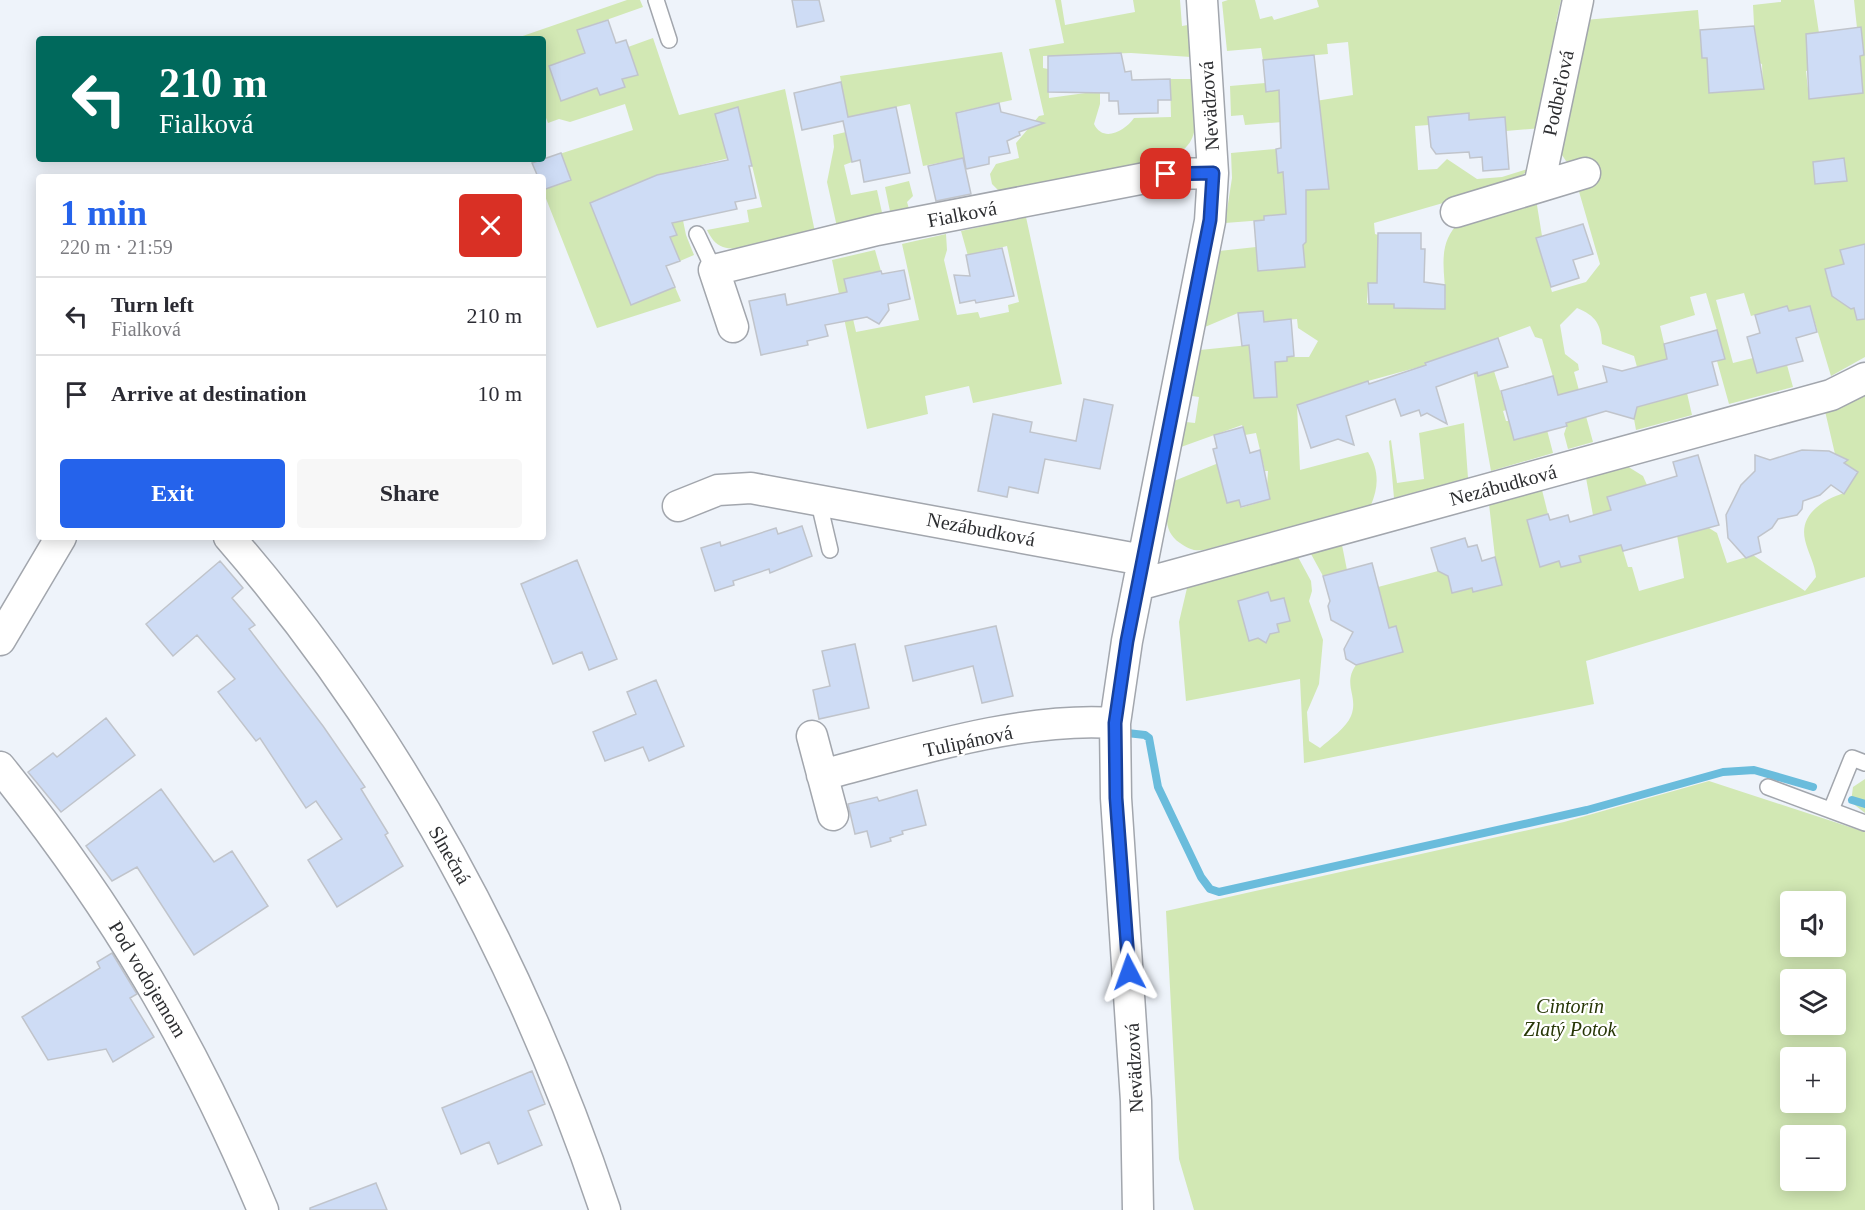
<!DOCTYPE html>
<html lang="en">
<head>
<meta charset="utf-8">
<style>
  :root { --surface:#fff; --page:#f7f7f7; --text:#2b2b33; --muted:#7c7c81; --line:#e1e1e2; --accent:#2563eb }
  body { margin:0; font-family:Georgia,serif; background:var(--page); color:var(--text); height:100vh; display:flex; flex-direction:column; font-size:22px; white-space:nowrap }
  * { box-sizing:border-box; margin:0 }
  p { font-size:20px; color:var(--muted) }
  .icon { flex:none; width:33px; height:33px; fill:none; stroke:currentColor; stroke-width:2; stroke-linecap:round; stroke-linejoin:round }
  .map { position:relative; flex:1; overflow:hidden }
  .details { position:absolute; left:36px; top:174px; width:510px; height:366px; display:flex; flex-direction:column; background:var(--surface); border-radius:6px; box-shadow:0 3px 15px #0003 }
  .details>* { flex:none }
  .top-card { position:absolute; left:36px; top:36px; width:510px; height:126px; border-radius:6px; box-shadow:0 3px 15px #0003; background:#00695c; color:#fff; overflow:hidden }
  .fabs { position:absolute; left:1780px; top:891px; display:grid; gap:12px }
  .fabs a { display:grid; place-items:center; width:66px; height:66px; border-radius:6px; background:var(--surface); box-shadow:0 3px 15px #0003; font-size:30px }
  .pin { position:absolute; display:grid; place-items:center; width:51px; height:51px; color:#fff; margin:-26px; border-radius:12px; box-shadow:0 3px 9px #0006 }
  .me { position:absolute; width:66px; margin:-33px; rotate:356deg; stroke-linejoin:round; filter:drop-shadow(0 0 4px #0008) }
  .turn { display:flex; align-items:center; gap:21px; height:126px; padding:0 24px; font-size:27px }
  .turn .icon { width:78px; height:78px; stroke-width:2.5 }
  .turn b { display:block; font-size:42px; line-height:51px }
  .round { display:grid; place-items:center; flex:none; width:63px; height:63px; border-radius:6px; background:var(--page) }
  .headline { display:flex; align-items:center; justify-content:space-between; height:102px; padding:0 24px }
  h1 { font-size:36px; font-weight:700; line-height:45px; color:var(--accent) }
  .button { display:flex; gap:12px; margin-top:auto; padding:12px 24px }
  .button a { flex:1; height:69px; border-radius:6px; background:var(--accent); color:#fff; font-size:24px; font-weight:700; line-height:69px; text-align:center }
  .button a+a { background:var(--page); color:var(--text) }
  ul { padding:0; list-style:none }
  li { display:flex; align-items:center; gap:18px; height:78px; padding:0 24px; border-top:2px solid var(--line) }
  li div { flex:1 }
  li b { display:block; font-size:22px }
  li em { font-style:normal }
  .map>svg:first-child { display:block }
  .green { fill:#d2e8b4; fill-rule:evenodd }
  .lines { fill:none; stroke-linecap:round; stroke-linejoin:round }
  .stream { stroke:#6abcdc; stroke-width:8 }
  .building { fill:#cedcf5; stroke:#c0c4cb; stroke-width:1.5 }
  .lane-casing { stroke:#a2a6ad; stroke-width:18 }
  .street-casing { stroke:#a2a6ad; stroke-width:33 }
  .lane { stroke:#fff; stroke-width:15 }
  .street { stroke:#fff; stroke-width:30 }
  .route-casing { stroke:#184099; stroke-width:15 }
  .route { stroke:#2563eb; stroke-width:10 }
  .labels { text-anchor:middle; dominant-baseline:central; stroke-width:4.5; stroke-linejoin:round; paint-order:stroke }
  .street-label { font-size:20px; fill:#2d2e31; stroke:#fff }
  .park-label { font-size:20px; font-style:italic; fill:#273706; stroke:#fff }
</style>
</head>
<body>
<div class="map">
<svg width="1865" height="1210" viewBox="0 0 1865 1210">
  <rect width="100%" height="100%" fill="#eef3fa"/>
  <!-- green -->
  <path class="green" d="M627 0H640L643 7 578 30 585 53 549 66 561 101 597 88 600 95 624 87 622 79 638 75 628 47 653 38 679 115 785 89 815 232C793 237 743 254 723 247 715 244 711 238 707 230L749 222 747 210 762 207 749 153 673 172 686 235 694 255 680 261 670 237 677 234 660 194 647 180 591 202 631 304 675 287 681 301 597 328 543 191V177H538L532 163 633 130 625 104 570 122 559 119 548 123 543 110V39H514Z
    M1055 0H1061L1065 25 1135 12 1133 0H1180L1182 26 1188 25 1191 57 1131 53 1043 56V68L1048 69 1049 98 1100 91V104L1094 124C1103 143 1125 131 1134 118L1171 117 1170 79H1192C1194 114 1207 146 1165 159L1001 193 992 184 990 174 996 164 1019 158 1016 143 1039 116 1044 115 1029 49 1064 43Z
    M1228 0H1255L1260 19 1272 16 1274 20 1319 7 1317 0H1561L1556 22H1564L1542 128 1506 131 1504 117 1469 120 1468 113 1428 117 1429 125 1415 126 1418 170 1437 169 1447 159 1477 179 1502 177 1531 168 1512 183 1374 223 1375 234 1378 235 1377 283H1368L1367 303 1394 304V308L1445 309C1448 278 1433 246 1460 222L1536 199 1542 236 1536 238 1552 292 1586 282 1600 264 1571 164 1566 161 1560 152 1585 20 1698 10 1702 58 1708 57 1709 93 1763 89 1762 64 1756 62 1753 5 1781 2V0H1814L1819 33 1812 70 1806 71 1809 98 1863 93 1861 66 1854 56 1864 55 1861 28H1857L1854 0H1865V244L1840 251 1844 264 1825 269 1832 294 1837 293C1841 309 1852 304 1865 305V357L1831 376 1810 306 1789 311 1787 306 1751 316 1744 293 1716 300 1733 363 1753 358 1757 373 1787 365 1793 387 1729 404 1717 361 1725 358 1706 293 1690 297 1695 315 1660 326 1672 377 1687 393 1692 415 1636 430 1634 419 1637 407 1647 404 1634 356 1602 344C1601 324 1596 316 1577 308L1560 325 1565 354 1578 364 1579 370 1574 372 1593 442 1568 449 1564 434 1567 425 1542 339 1535 337 1530 326 1470 348 1478 376 1494 371 1506 410 1503 411 1506 421H1509L1514 440 1534 435 1546 426 1553 453 1491 471 1469 348 1426 363V365L1368 381 1297 405 1300 470 1368 452C1379 470 1379 486 1371 505L1208 549C1196 552 1190 550 1180 543 1158 528 1169 503 1174 481L1221 462 1220 474 1227 503 1239 500 1241 508 1270 499 1267 488 1268 471H1265L1256 433 1245 435 1242 425 1181 447 1186 422 1195 423 1199 397 1192 396 1200 350 1249 345 1250 360 1287 361V357H1309L1318 341 1298 328 1297 319 1264 322 1262 311 1238 313 1205 327 1219 251 1256 247 1259 271 1305 267 1303 245 1306 242V212L1264 216V220L1225 223 1232 178 1231 153 1276 149 1278 172H1283L1284 191 1321 119 1245 125 1243 115 1231 116 1230 86 1265 83 1266 91 1285 90 1303 103 1353 95 1348 42 1327 44 1328 54 1263 60 1261 48 1227 51 1222 2Z
    M1002 52 1012 100 958 112 956 116 964 158 923 166 910 104 839 119 836 107 845 104 840 76Z
    M846 132 852 162 844 165 851 195 877 190 883 217 837 227 827 182 834 147 833 135Z
    M909 181 913 196 907 202 910 212 891 216 885 187Z
    M1026 217 1062 384 973 403 969 386 925 396 928 414 867 429 832 260 875 250 881 271 844 279 856 332 919 320 902 244 946 234 947 250 944 260 957 315 978 312 980 318 1009 312 1008 305 1019 302 1007 246 968 256 961 231Z
    M1865 395V577L1586 661 1594 704 1304 763 1300 679 1186 701 1179 622 1187 588 1298 557 1311 581 1312 591 1309 601 1323 640 1319 684 1307 712 1309 741 1320 748C1330 739 1346 728 1351 716 1359 696 1342 685 1356 665L1403 652 1389 628 1378 587 1438 571 1448 576 1453 593 1472 588 1473 592 1502 585 1495 557 1489 504 1542 490 1548 514 1528 520 1540 567 1559 561 1561 567 1581 562 1579 556 1592 552 1583 518 1593 515 1586 478 1627 466 1643 476 1647 485 1607 498 1628 567H1632L1639 591 1684 578 1677 535 1709 528 1717 533 1727 563 1753 555 1805 591 1816 577C1815 564 1808 553 1805 540 1799 514 1823 500 1844 493V463L1847 460 1835 454 1825 411 1849 404Z
    M1464 423 1468 478 1394 498 1389 441 1391 440 1397 483 1424 479 1419 433Z
    M1342 545 1347 570 1323 576 1311 554Z
    M1865 779V813L1851 802 1853 787Z
    M1709 781 1865 832V1210H1194L1179 1159 1166 911 1564 822ZM1791 902H1836V946H1791ZM1791 980H1836V1024H1791ZM1791 1058H1836V1102H1791ZM1791 1136H1836V1180H1791Z"/>
  <g class="lines">
    <!-- stream -->
    <path class="stream" d="M1127 733 1145 735 1149 738 1158 787 1201 877 1210 889 1219 892 1587 810 1723 772 1754 770 1813 787
      M1852 800 1865 804"/>
  </g>
  <!-- building -->
  <path class="building" d="M792 0H819L824 21 797 27Z
    M608 20 616 43 626 40 638 75 622 79 625 87 600 95 597 88 561 101 549 66 585 53 577 30Z
    M1754 26 1764 89 1709 93 1707 58H1702L1700 30Z
    M1861 27 1864 55 1860 56 1863 93 1809 99 1806 34Z
    M1121 53 1125 72 1131 71 1132 80 1170 79 1171 100H1158V113L1119 114 1118 101H1109V93L1048 92V56Z
    M1314 55 1329 189 1306 190V242L1303 245 1305 267 1258 271 1254 221 1264 220V216L1286 214 1283 172 1278 173 1276 149 1281 148 1279 90 1266 92 1263 60Z
    M841 82 848 117 896 107 910 173 864 182 860 160 852 162 843 121 802 130 794 93Z
    M999 103 1001 112 1044 123 1019 132 1020 135 1007 141 1010 153 989 157V164L966 169 956 113Z
    M738 107 752 166H749L756 198 735 202 737 209 672 223 677 235 670 237 680 261 666 266 675 287 631 305 590 203 657 175 728 160 715 114Z
    M1469 113V120L1505 117 1509 169 1483 171 1482 157 1470 158 1469 152 1436 154 1431 147 1428 117Z
    M561 153 571 180 543 190V177H538L532 163Z
    M963 158 971 194 936 201 928 166Z
    M1844 158 1847 181 1815 184 1813 162Z
    M1583 224 1593 254 1573 260 1579 278 1551 287 1536 238Z
    M1378 233H1421V249H1425L1424 282 1445 285V309L1394 308V304H1369L1368 283H1377Z
    M1865 244V319L1857 320 1854 308 1851 309 1832 296 1825 269 1844 264 1840 250Z
    M1002 248 1014 296 976 303 975 300 960 303 954 275 970 276 966 255Z
    M904 270 910 299 888 304 889 310 879 324 867 317 825 325 828 336 807 341 808 345 761 355 749 301 785 294 787 305 847 292 844 279 881 271 882 274Z
    M1787 306 1789 311 1810 306 1817 332 1796 338 1803 361 1757 373 1747 337 1760 333 1755 315Z
    M1263 311 1264 322 1291 319 1294 356 1287 357V361L1275 362 1277 397 1254 398 1249 345 1242 346 1238 313Z
    M1717 330 1725 359 1712 362 1718 385 1637 407 1634 419 1606 411 1566 423 1567 426 1514 440 1501 391 1553 376 1558 395 1607 382 1603 366 1622 371 1667 359 1664 344Z
    M1498 338 1508 367 1478 376 1477 372 1436 387 1447 424 1427 413 1421 416 1419 410 1401 416 1395 399 1346 416 1354 445 1338 439 1311 448 1297 405 1368 381 1369 384 1426 365 1425 363Z
    M1084 399 1113 405 1100 469 1045 459 1038 493 1009 487 1007 497 978 491 993 414 1032 422 1030 432 1076 441Z
    M1243 427 1250 453 1260 450 1270 499 1241 507 1239 500 1227 503 1213 449 1217 448 1214 435Z
    M1802 450 1829 451 1848 460 1844 463 1858 472 1844 494 1831 485 1820 495 1803 501 1802 509 1797 515 1778 519 1772 528 1758 537 1761 552 1746 558 1728 538 1726 515 1741 485 1755 471V455L1770 460Z
    M1698 455 1719 525 1623 551 1621 545 1579 556 1581 562 1561 567 1559 561 1540 567 1527 520 1548 514 1550 520 1568 515 1570 522 1611 510 1607 497 1677 476 1673 462Z
    M802 526 812 556 770 573 769 569 733 581 734 585 715 591 701 548 720 542 721 546 776 528 778 534Z
    M1465 538 1468 547 1477 545 1482 561 1495 557 1502 585 1473 592 1472 588 1452 593 1448 576 1438 571 1431 548Z
    M577 560 617 659 589 670 582 652 553 664 521 584Z
    M220 561 243 588 232 598 255 625 249 629 323 726 365 787 361 789 388 833 385 835 403 866 337 907 308 860 342 839 316 801 306 808 260 738 256 741 218 692 235 679 197 635 173 656 146 624Z
    M1372 563 1389 628 1396 626 1403 652 1356 665 1346 659 1344 649 1353 632 1331 620 1328 606 1330 601 1323 576Z
    M1268 592 1271 601 1284 598 1290 621 1277 624 1279 632 1270 634 1266 643 1258 638 1249 641 1238 601Z
    M996 626 1013 696 982 703 973 666 913 681 905 646Z
    M855 644 869 708 819 719 813 690 830 686 822 651Z
    M656 680 684 746 649 761 643 747 605 761 593 732 636 714 627 692Z
    M106 718 135 755 61 812 28 772 53 753 57 757Z
    M161 789 214 862 232 851 268 906 194 955 137 867 112 881 86 846Z
    M917 790 926 825 902 831 903 834 890 838 891 841 871 847 867 831 855 834 848 804 877 797 879 801Z
    M112 953 137 994 130 998 154 1037 113 1062 106 1049 48 1060 22 1017 100 968 97 962Z
    M532 1071 545 1104 528 1111 542 1145 498 1164 489 1142 461 1154 442 1108Z
    M376 1183 387 1210H310V1208Z"/>
  <g class="lines">
    <defs>
      <path id="lane" d="M656 0 669 40
        M697 234 714 270
        M818 499 830 550
        M1768 787 1865 823
        M1831 810 1852 758 1865 763"/>
      <path id="street" d="M1539 186 1578 0
        M1456 212 1585 173
        M733 327 714 270 877 230 1166 174 1213 173
        M678 506 718 490 751 488 1143 560
        M229 537C399 733 523 964 605 1210
        M1138 585 1831 395 1865 378
        M0 640 61 537
        M812 736 833 815
        M0 767C113 907 194 1045 263 1210
        M822 775C911 752 1024 716 1115 723
        M1138 1210 1136 1101 1116 798 1115 723 1127 641 1210 221 1213 173 1202 0"/>
    </defs>
    <!-- lane casing -->
    <use href="#lane" class="lane-casing"/>
    <!-- street casing -->
    <use href="#street" class="street-casing"/>
    <!-- lane -->
    <use href="#lane" class="lane"/>
    <!-- street -->
    <use href="#street" class="street"/>
  </g>
  <g class="lines">
    <defs>
      <path id="route" d="M1129 972 1116 798 1115 723 1127 641 1210 220 1213 173 1166 174"/>
    </defs>
    <!-- route casing -->
    <use href="#route" class="route-casing"/>
    <!-- route -->
    <use href="#route" class="route"/>
  </g>
  <g class="labels">
    <!-- street labels -->
    <g class="street-label">
      <text transform="translate(1558 93) rotate(-78)">Podbeľová</text>
      <text transform="translate(1209 106) rotate(-94)">Nevädzová</text>
      <text transform="translate(962 214) rotate(-11)">Fialková</text>
      <text transform="translate(1503 485) rotate(-15)">Nezábudková</text>
      <text transform="translate(981 529) rotate(11)">Nezábudková</text>
      <text transform="translate(968 741) rotate(-12)">Tulipánová</text>
      <text transform="translate(450 855) rotate(60)">Slnečná</text>
      <text transform="translate(148 979) rotate(59)">Pod vodojemom</text>
      <text transform="translate(1134 1068) rotate(-93)">Nevädzová</text>
    </g>
    <!-- park labels -->
    <g class="park-label">
      <text x="1570" y="1006">Cintorín<tspan x="1570" dy="23">Zlatý Potok</tspan></text>
    </g>
  </g>
</svg>
<div class="fabs">
<a><svg class="icon" aria-label="sound" viewBox="0 0 24 24"><path d="M4 9h4l5-4v14l-5-4H4zM17 9q2 3 0 6"/></svg></a>
<a><svg class="icon" aria-label="layers" viewBox="0 0 24 24"><path d="M12 4l9 5-9 5-9-5zM3 14l9 5 9-5"/></svg></a>
<a>+</a>
<a>−</a>
</div>
<div class="pin" style="left:1166px;top:174px;background:#d93025"><svg class="icon" aria-label="arrive" viewBox="0 0 24 24"><path d="M6 21V4h12l-3 4 3 4H6"/></svg></div>
<svg class="me" style="left:1129px;top:972px" viewBox="-20 -20 40 40"><path d="M0-17L14 15 0 8-14 15z" fill="#2563eb" stroke="#fff" stroke-width="4"/></svg>
<div class="top-card">
<div class="turn"><svg class="icon" aria-label="left" viewBox="0 0 24 24"><path d="M17 20v-9H6M10 6l-5 5 5 5"/></svg><div><b>210 m</b>Fialková</div></div>
</div>
<section class="details">
<div class="headline"><div><h1>1 min</h1><p>220 m · 21:59</p></div><a class="round" style="background:#d93025;color:#fff"><svg class="icon" aria-label="close" viewBox="0 0 24 24"><path d="M6 6l12 12M18 6L6 18"/></svg></a></div>
<ul>
<li><svg class="icon" aria-label="left" viewBox="0 0 24 24"><path d="M17 20v-9H6M10 6l-5 5 5 5"/></svg><div><b>Turn left</b><p>Fialková</p></div><em>210 m</em></li>
<li><svg class="icon" aria-label="arrive" viewBox="0 0 24 24"><path d="M6 21V4h12l-3 4 3 4H6"/></svg><div><b>Arrive at destination</b></div><em>10 m</em></li>
</ul>
<div class="button"><a>Exit</a><a>Share</a></div>
</section>
</div>
</body>
</html>
